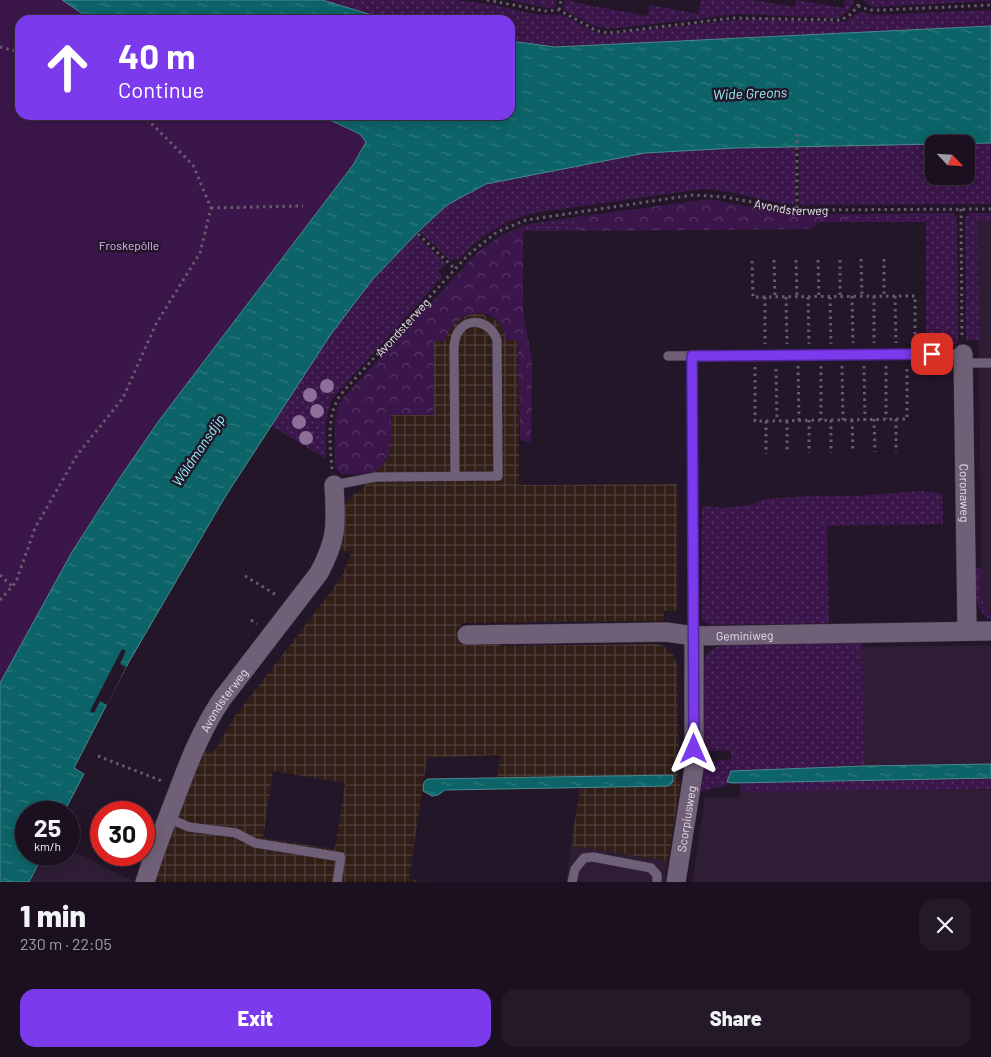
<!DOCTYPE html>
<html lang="en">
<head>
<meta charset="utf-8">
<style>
  :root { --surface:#1a101f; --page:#231928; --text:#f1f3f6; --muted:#9f9da4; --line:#38303d; --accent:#7c3aed }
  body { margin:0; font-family:Barlow,sans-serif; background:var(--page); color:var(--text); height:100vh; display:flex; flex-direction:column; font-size:19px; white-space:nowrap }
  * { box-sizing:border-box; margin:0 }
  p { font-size:16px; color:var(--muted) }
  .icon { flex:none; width:28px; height:28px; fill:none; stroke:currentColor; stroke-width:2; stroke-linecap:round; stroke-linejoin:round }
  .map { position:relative; height:882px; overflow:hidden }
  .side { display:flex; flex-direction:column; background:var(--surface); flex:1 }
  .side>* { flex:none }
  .top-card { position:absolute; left:15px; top:15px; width:500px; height:105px; border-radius:15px; box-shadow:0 2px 12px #0003,0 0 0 1px var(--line); background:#7c3aed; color:#fff; overflow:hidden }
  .needle { width:32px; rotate:115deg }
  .controls { position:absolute; left:925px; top:135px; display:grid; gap:10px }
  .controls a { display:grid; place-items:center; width:50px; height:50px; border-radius:10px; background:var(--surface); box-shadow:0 2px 12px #0003,0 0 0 1px var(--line); font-size:25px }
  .speed { position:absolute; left:15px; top:801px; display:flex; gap:10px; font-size:25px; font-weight:700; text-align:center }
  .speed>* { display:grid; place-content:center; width:65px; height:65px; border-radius:50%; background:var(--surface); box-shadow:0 2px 12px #0003,0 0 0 1px var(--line); line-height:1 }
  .speed small { font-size:12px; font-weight:400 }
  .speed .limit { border:8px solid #d22; background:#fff; color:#111 }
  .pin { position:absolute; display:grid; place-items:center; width:42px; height:42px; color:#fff; margin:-21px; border-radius:10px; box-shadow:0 2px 8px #0006 }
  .me { position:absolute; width:55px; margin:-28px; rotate:0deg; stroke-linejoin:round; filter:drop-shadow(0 0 4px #0008) }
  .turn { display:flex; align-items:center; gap:18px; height:105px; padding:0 20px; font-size:22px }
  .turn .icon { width:65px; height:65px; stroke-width:2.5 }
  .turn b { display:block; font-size:35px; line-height:42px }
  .round { display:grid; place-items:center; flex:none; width:52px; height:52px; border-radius:15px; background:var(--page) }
  .summary { display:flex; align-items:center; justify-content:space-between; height:85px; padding:0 20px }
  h1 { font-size:30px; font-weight:800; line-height:38px }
  .cta { display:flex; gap:10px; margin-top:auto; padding:10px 20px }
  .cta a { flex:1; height:58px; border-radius:15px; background:var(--accent); color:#fff; font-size:20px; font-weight:800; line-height:58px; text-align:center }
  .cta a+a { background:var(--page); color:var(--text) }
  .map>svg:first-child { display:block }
  .built { fill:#2e1d35 }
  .industrial { fill:url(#industrial-grid); fill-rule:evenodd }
  .grass { fill:url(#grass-dots) }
  .forest { fill:url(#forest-crowns) }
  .park { fill:#3b164a }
  .water { fill:url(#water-ripples); stroke:#4d888f }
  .pier { fill:#231629 }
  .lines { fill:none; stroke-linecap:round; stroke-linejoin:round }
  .service-casing { stroke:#3c3341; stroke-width:10 }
  .minor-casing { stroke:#3c3341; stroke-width:20 }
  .path { stroke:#675b6c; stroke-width:3; stroke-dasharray:2.5 4; stroke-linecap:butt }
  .service { stroke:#706077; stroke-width:9 }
  .minor { stroke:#706077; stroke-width:19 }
  .tree { fill:#8c7099 }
  .route-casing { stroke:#51269a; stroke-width:12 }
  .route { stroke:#7c3aed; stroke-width:9 }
  .labels { text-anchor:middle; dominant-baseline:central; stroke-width:5; stroke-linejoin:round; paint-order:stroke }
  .street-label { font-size:12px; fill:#e5dce9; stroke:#231629 }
  .park-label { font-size:12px; fill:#e2b9f4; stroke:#231629 }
  .water-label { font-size:14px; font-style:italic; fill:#92f3f8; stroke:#231629 }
</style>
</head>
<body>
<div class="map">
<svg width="991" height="882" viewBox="0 0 991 882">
  <defs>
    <pattern id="industrial-grid" width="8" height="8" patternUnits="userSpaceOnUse" patternTransform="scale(1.25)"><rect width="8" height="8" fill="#301e17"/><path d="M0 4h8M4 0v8" fill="none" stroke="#4e3e39"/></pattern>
    <pattern id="grass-dots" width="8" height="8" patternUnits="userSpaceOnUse" patternTransform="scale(1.25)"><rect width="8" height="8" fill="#3b164a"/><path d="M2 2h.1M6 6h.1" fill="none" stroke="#573764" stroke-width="1.8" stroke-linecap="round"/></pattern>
    <pattern id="forest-crowns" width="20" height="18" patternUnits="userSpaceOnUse" patternTransform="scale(1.25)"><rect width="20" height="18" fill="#3b164a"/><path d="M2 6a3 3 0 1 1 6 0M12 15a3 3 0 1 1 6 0" fill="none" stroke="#573764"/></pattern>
    <pattern id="water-ripples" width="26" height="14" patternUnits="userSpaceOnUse" patternTransform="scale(1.25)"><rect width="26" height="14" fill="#0c6468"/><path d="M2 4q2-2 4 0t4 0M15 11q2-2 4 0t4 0" fill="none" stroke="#2f7a7e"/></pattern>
  </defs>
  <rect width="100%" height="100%" fill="#231629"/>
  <!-- built -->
  <path class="built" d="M977 221H991V613L986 610 982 603Z
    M991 645V764L864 766 862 647Z
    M991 778V882H692L705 797H740V782Z
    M571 846 668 861 665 882H566Z
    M69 849 134 882H29L43 855H69Z"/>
  <!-- industrial -->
  <path class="industrial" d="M479 313 496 320 505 332 506 340H518L519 485 677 484V611H664V621L461 623V642H494L502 646 652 644 662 645 672 653 677 664 679 763 677 781H681L668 861 571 846 580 788 668 786 673 782 672 775 497 778 500 755 427 758 409 879 428 882H152L201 750 214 752 233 719 330 593 343 574 351 553 338 549 345 505 351 497 365 486 366 473 372 472 391 442V415H433V341H445L447 333 456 321 467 315ZM273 771 345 783 335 849 263 838Z"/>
  <!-- grass -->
  <path class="grass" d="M322 0H456L495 5 535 14 562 15 601 35 735 20 766 19 838 22H844L860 12 875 15 991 10V26L555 47 510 41V20H389Z
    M509 0H556L555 8 542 7Z
    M565 0H572V2L647 16 650 5 698 14 701 0H754L794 7 796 0 844 8 845 0H853V2L848 12 837 18 740 14 609 29 594 26 563 9Z
    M863 0H991V1L873 7 867 4Z
    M991 143V204L799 205V146L934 144V176H966V144H965Z
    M796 146V205C764 202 734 190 702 189L540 212C506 218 481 235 458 260L455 258 451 261 419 231 447 205 486 184 645 153 736 148Z
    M946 213H953L957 218 958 342 954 347H926V222H847V214Z
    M971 213H991V221H977L979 340H966L965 218 968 214Z
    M577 217 580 231H523V226L530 224Z
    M415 235 446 264 438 272 443 276 332 399C324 418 326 439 326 459L272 426 331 334 372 280Z
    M920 491 942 494 943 524 827 526 829 623 710 625 702 620V506L726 508 750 505 765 499 811 496H857Z
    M975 568H982C982 582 977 606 991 613V620C972 609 976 588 975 568Z
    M862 642 864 766 731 771 727 785 700 792 703 780 704 762 731 759V751H704L703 663C707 651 714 646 726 645Z
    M991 778V789L741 792 740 782Z"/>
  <!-- forest -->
  <path class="forest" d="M709 199 793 215 847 214V222H821L809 229 580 231 577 217Z
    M523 226V311L532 360 531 443 520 440 518 340H506C501 302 456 306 445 341H433V415H391C390 438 397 469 365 474 358 475 349 474 341 474L335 467V421L338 406 343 398 479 251 502 235Z"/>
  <!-- park -->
  <path class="park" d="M0 0H62L92 20H20V115H319L360 134 367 141 353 164 158 422 117 482 72 552 0 683Z"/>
  <!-- water -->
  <path class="water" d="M62 0H322L389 20H92Z
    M991 26V143L736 148 645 153 486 184 447 205 419 231 372 280 331 334 225 497 126 667 74 768 84 774 64 812H26V855H43L29 882H0V683L72 552 117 482 158 422 353 165 366 142 360 134 319 115H510V41L555 47Z
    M991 764V778L732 783 727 782 731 771 864 766Z
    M673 775V782L669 786 445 790 438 795 432 796 423 791 424 782 427 779Z"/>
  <!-- pier -->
  <path class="pier" d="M122 649 126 651 120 664 126 667 107 705 100 701 94 713 90 711Z"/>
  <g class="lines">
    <defs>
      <path id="service" d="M668 356 963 354
        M692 356 694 636
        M963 363H991
        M334 485 376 477 498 476 497 340C491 321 467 315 457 334 455 337 455 342 454 346L455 476
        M168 818 189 827 236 833 255 843 341 857 337 882
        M572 882 575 869 584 858 593 857 651 868 657 875V882"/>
      <g id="minor">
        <path id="s2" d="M963 354 967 631"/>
        <path id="s3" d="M467 635 666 632 694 636 991 631"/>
        <path id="s4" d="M145 882C154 854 164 827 175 799 188 764 201 730 222 699L319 573C338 538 336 523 334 485"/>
        <path id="s5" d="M676 882 694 768V636"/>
      </g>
    </defs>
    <!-- service casing -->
    <use href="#service" class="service-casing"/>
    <!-- minor casing -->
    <use href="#minor" class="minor-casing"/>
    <!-- path -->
    <g class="path">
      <path d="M487 0 545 11 559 10 597 31 609 33 733 18 841 20 851 14 858 6 857 0"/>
      <path d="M858 6 870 10H882L991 5"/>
      <path d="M559 10 561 0"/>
      <path d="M0 47 20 52"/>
      <path d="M797 134V210"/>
      <path d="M211 208 303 206"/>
      <path d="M961 209 962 336"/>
      <path d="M418 234 455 269"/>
      <path d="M861 259 862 297"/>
      <path d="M884 259V296"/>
      <path d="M774 260 775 297"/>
      <path d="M796 260 797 297"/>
      <path d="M818 260 819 297"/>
      <path d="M840 260V296"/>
      <path d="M752 261 753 297 915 296V342"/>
      <path d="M852 296 853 343"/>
      <path d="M874 296V343"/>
      <path d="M895 296 896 343"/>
      <path d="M765 297V344"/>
      <path d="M786 297 787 344"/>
      <path d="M808 297 809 344"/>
      <path d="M830 297 831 344"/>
      <path d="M798 366 799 421"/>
      <path d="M821 366V420"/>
      <path d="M842 366 843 420"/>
      <path d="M864 366 865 420"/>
      <path d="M886 366V419"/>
      <path d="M755 367V421H766L907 419V366"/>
      <path d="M776 369 777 421"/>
      <path d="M874 419 875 452"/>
      <path d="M896 419V452"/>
      <path d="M809 420V453"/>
      <path d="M831 420V453"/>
      <path d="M852 420 853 452"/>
      <path d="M766 421V454"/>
      <path d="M787 421V453"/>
      <path id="s1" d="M332 469C330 444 326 415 341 394L468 255 497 232 526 220 693 195 725 197 794 210 991 209"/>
      <path d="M0 575 12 586"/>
      <path d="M245 576 278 596"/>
      <path d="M0 600 16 582 35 528 77 455 123 398 156 324 200 253 211 208 193 165 143 115"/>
      <path d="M251 620 257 624"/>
      <path d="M98 756 162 781"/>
    </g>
    <!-- service -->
    <use href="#service" class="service"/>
    <!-- minor -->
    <use href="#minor" class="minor"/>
  </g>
  <!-- trees -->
  <g class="tree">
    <circle cx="327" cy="386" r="7"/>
    <circle cx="310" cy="395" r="7"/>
    <circle cx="317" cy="411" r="7"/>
    <circle cx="299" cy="422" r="7"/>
    <circle cx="306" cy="438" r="7"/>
  </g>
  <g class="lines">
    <defs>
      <path id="route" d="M694 749 692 356 932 354"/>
    </defs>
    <!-- route casing -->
    <use href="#route" class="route-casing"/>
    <!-- route -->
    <use href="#route" class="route"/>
  </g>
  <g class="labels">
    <!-- street labels -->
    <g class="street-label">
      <text stroke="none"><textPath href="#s1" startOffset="602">Avondsterweg</textPath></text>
      <text stroke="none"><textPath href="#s1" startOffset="168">Avondsterweg</textPath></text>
      <text stroke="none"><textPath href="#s2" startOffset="139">Coronaweg</textPath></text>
      <text stroke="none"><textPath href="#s3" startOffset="278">Geminiweg</textPath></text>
      <text stroke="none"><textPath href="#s4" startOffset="199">Avondsterweg</textPath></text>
      <text stroke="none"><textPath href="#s5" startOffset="64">Scorpiusweg</textPath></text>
    </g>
    <!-- park labels -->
    <g class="park-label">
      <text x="129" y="245">Froskepôlle</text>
    </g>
    <!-- water labels -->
    <g class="water-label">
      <text transform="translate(750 93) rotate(-2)">Wide Greons</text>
      <text transform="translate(198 450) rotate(-56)">Wâldmansdjip</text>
    </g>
  </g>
</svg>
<div class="controls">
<a><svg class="needle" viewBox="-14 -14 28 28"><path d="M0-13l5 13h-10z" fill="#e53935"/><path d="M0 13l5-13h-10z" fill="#9f9da4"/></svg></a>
</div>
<div class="speed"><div>25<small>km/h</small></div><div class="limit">30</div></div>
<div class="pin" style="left:932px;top:354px;background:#d93025"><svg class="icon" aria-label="arrive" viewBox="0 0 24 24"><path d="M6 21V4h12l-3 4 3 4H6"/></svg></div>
<svg class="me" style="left:694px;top:749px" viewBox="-20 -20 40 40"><path d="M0-17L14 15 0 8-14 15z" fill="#7c3aed" stroke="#fff" stroke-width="4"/></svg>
<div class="top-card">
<div class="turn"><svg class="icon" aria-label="ahead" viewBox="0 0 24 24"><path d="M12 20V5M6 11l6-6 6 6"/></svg><div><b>40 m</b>Continue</div></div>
</div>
</div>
<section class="side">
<div class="summary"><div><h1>1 min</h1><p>230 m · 22:05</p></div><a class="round"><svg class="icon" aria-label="close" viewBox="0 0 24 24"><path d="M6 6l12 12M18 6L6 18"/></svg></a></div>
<div class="cta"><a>Exit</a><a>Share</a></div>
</section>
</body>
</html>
